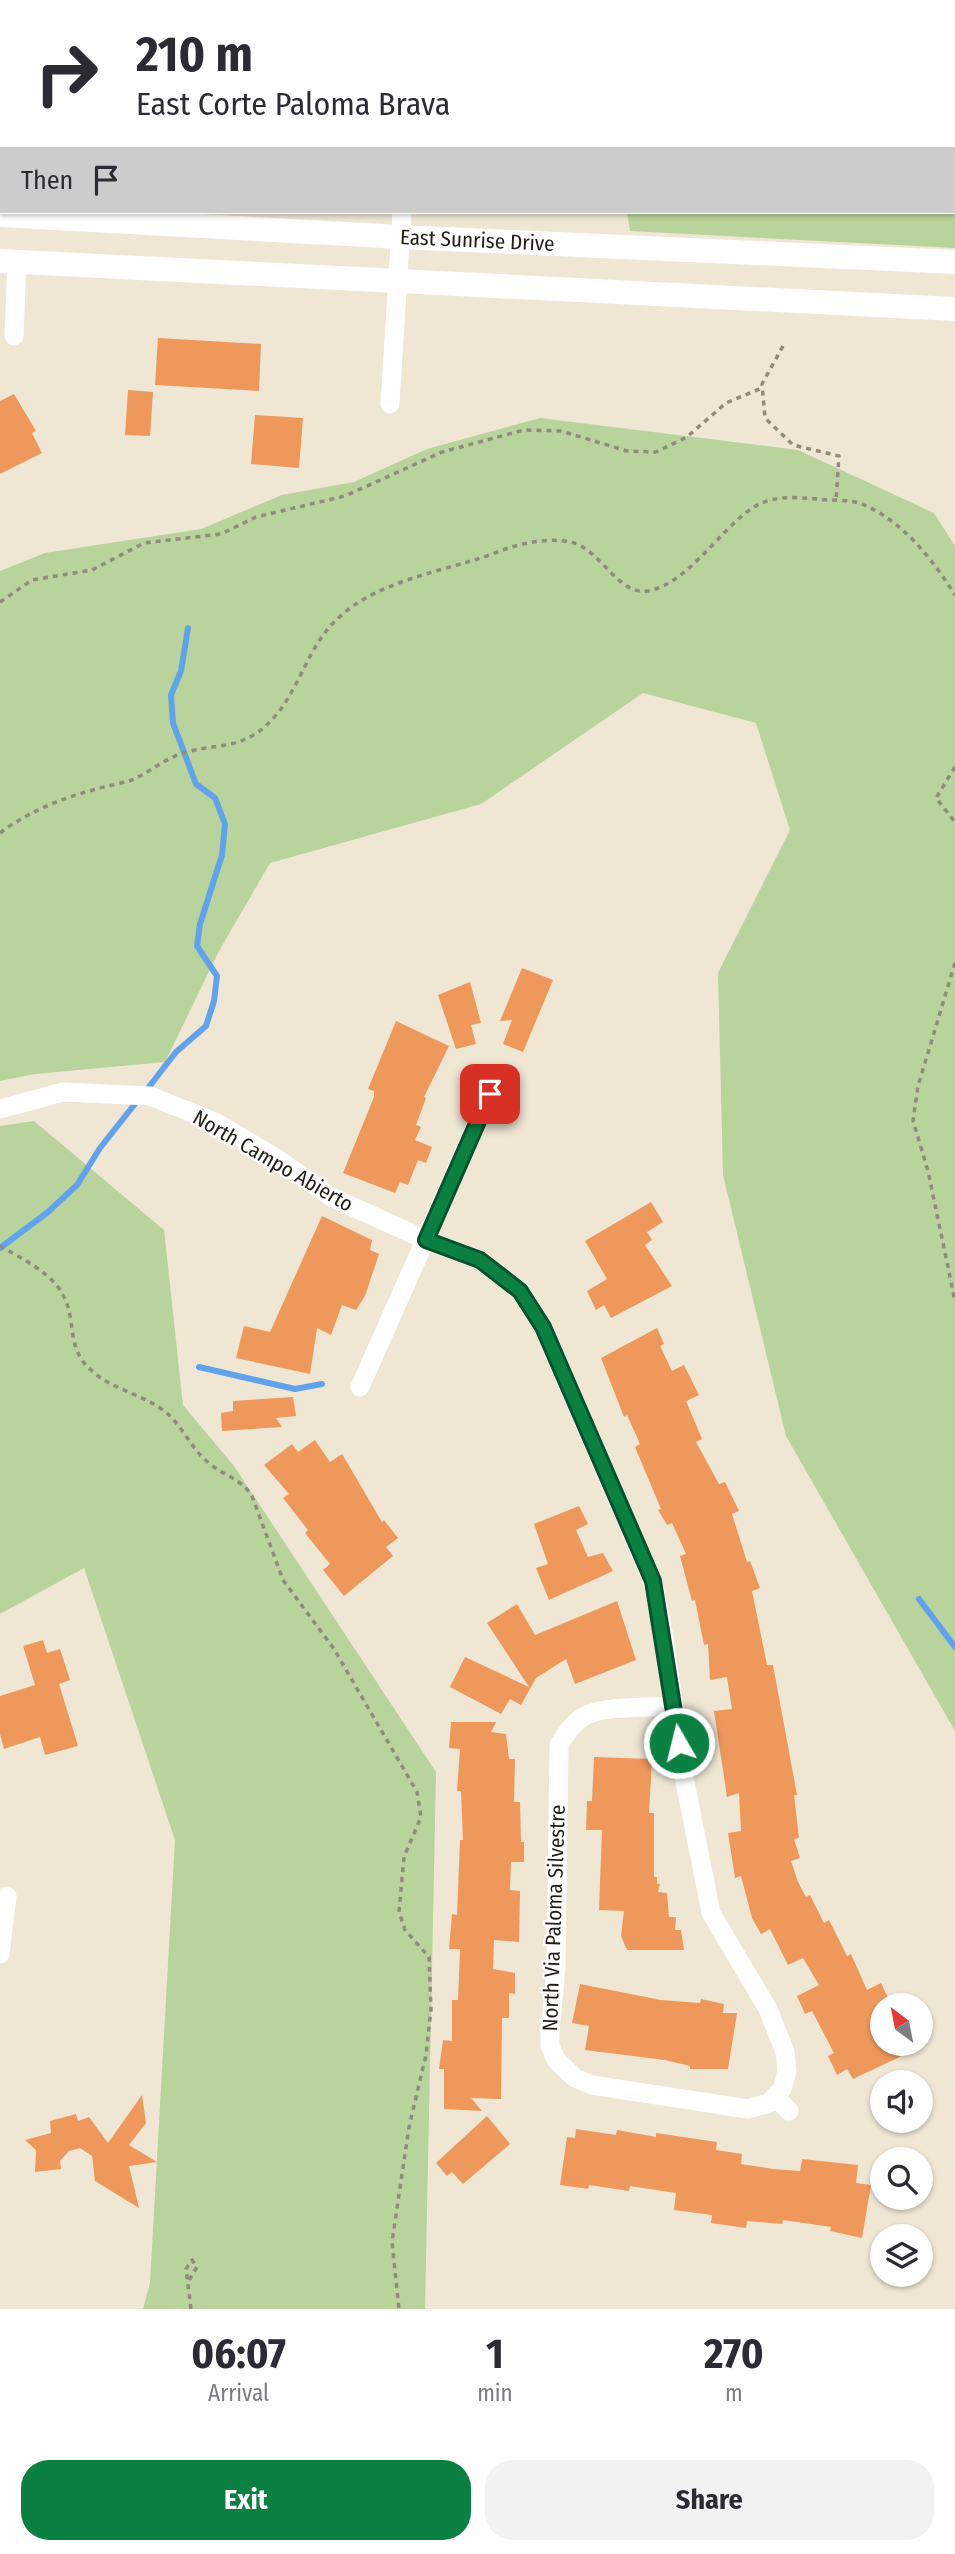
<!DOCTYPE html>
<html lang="en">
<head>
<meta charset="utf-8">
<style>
  :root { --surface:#fff; --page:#f2f2f3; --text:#2b2b33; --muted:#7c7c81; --accent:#0b8043 }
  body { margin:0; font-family:"Fira Sans Condensed",sans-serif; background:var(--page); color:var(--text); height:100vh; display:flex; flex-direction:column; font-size:26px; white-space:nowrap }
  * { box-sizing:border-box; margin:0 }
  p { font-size:23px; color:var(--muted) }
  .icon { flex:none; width:38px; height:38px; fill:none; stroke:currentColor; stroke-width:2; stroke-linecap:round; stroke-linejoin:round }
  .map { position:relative; height:2309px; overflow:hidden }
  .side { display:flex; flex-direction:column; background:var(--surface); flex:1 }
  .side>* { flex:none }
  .top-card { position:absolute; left:0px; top:0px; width:956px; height:214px; box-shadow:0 2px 5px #0004; background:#fff; color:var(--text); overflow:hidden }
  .needle { width:46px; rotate:328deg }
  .buttons { position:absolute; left:870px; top:1993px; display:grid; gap:14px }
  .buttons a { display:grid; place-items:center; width:63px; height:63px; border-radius:50%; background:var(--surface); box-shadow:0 2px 5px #0004; font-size:35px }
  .pin { position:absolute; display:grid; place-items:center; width:60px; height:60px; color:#fff; margin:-30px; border-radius:14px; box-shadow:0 4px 10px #0006 }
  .me { position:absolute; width:77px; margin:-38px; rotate:352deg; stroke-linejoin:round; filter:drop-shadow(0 0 5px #0008) }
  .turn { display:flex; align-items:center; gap:24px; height:147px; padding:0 21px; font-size:32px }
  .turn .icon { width:91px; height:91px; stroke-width:2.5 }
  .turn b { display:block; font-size:49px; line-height:60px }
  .then { display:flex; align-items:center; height:66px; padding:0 21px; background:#0003; gap:14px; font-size:26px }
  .eta { display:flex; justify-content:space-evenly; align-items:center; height:119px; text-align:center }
  .eta b { font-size:42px; font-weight:700; line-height:49px }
  .cta { display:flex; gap:14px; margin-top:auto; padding:14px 21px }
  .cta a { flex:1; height:80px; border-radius:28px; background:var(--accent); color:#fff; font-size:28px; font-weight:700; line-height:80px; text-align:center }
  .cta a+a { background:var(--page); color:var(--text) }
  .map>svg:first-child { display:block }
  .green { fill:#b8d39c }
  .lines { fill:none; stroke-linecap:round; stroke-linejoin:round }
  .stream { stroke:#60a3ec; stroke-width:6 }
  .building { fill:#ee985c }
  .path { stroke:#918b7e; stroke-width:3.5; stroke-dasharray:5 5; stroke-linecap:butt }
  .minor { stroke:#fff; stroke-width:19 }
  .major { stroke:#fff; stroke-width:24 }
  .route-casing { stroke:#07532c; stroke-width:18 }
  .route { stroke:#0b8043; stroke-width:12 }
  .labels { text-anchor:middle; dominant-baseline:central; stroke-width:5; stroke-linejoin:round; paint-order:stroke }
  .street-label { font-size:21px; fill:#201d16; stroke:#fff }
</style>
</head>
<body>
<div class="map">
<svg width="955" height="2309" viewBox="0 0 955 2309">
  <rect width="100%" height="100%" fill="#efe6d4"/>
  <!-- green -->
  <path class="green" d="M527 0H955V248L630 231 627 212H954V2Z
    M540 418 798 450 934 513 955 546V1731L786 1436 723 1175 718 973 790 830 756 723 643 693 481 804 270 863 219 951 165 1062 35 1074 0 1081V571L45 553 201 529 282 495 354 482 427 449Z
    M34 1121 164 1230 183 1405 234 1466 436 1772 425 2309H143L150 2283 175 1840 84 1568 0 1614V1126Z"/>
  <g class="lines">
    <!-- stream -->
    <path class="stream" d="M145 1092 176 1052 206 1026 214 1001 217 976 197 946 200 924 222 855 225 824 215 798 196 784 173 723 171 695 181 671 188 628
      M0 1248 48 1212 77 1185 100 1148 138 1100
      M199 1367 295 1389 322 1384
      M919 1599 955 1647"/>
  </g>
  <!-- building -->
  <path class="building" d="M158 338 261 344 259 391 155 385Z
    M128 390 153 392 150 436 125 435Z
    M14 394 36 431 32 433 42 453 0 474V401Z
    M255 415 303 418 299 468 251 464Z
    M522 968 553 980 523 1052 503 1044 512 1020 500 1021Z
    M470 982 481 1023 471 1025 476 1044 456 1049 438 995Z
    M396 1021 449 1046 424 1097 426 1098 416 1125 421 1127 415 1140 432 1147 426 1163 418 1160 408 1185 400 1182 395 1193 343 1173 374 1097V1091L368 1089Z
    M651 1202 663 1222 647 1232 652 1240 645 1245 672 1286 611 1318 604 1305 596 1310 587 1291 607 1279 585 1241Z
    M322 1216 372 1240 370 1250 379 1254 365 1296 356 1310 342 1305 331 1335 317 1328 310 1374 236 1358 244 1326 270 1332Z
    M657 1328 664 1344 660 1346 672 1371 684 1365 699 1395 686 1401 702 1439 696 1442 719 1484 725 1482 739 1511 732 1514 747 1562 750 1561 760 1588 752 1591 767 1665H773L797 1795H794L799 1838 794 1839 800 1858 791 1861 798 1882 806 1897 810 1895 824 1923 829 1920 847 1956 851 1954 867 1990 881 1983 892 2006H882V2044H927L853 2079 847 2069 837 2075 828 2056 834 2053 812 2011 805 2014 797 1996 819 1985 803 1958 788 1965 770 1929 761 1934 752 1918 741 1876 735 1878 728 1833 741 1831 739 1793 727 1797 714 1711 732 1709 727 1677 710 1680 708 1644 704 1645 695 1600 692 1601 680 1556 686 1554 672 1523 667 1525 658 1510 661 1509 635 1447 640 1444 627 1415 624 1417 601 1358Z
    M293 1397 296 1416 276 1418 282 1427 222 1431 221 1413 233 1411V1401Z
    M315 1440 330 1462 342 1454 382 1522 384 1520 398 1538 386 1547 393 1556 344 1596 323 1570 330 1564 305 1533 308 1530 283 1498 289 1494 264 1465 292 1444 298 1452Z
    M579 1506 588 1524 576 1530 588 1557 603 1553 613 1571 549 1600 536 1568 548 1564 534 1524Z
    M617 1601 636 1660 575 1684 566 1659 536 1678 521 1705 510 1699 501 1714 450 1687 465 1657 529 1687 487 1623 517 1604 535 1635Z
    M43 1640 47 1653 60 1649 70 1680 59 1684 78 1746 45 1755 40 1737 4 1749 0 1734V1696L35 1685 23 1646Z
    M451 1722H496L491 1732 506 1734 509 1759H515L514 1802H520L521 1842H524V1862H511L510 1890 520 1891 519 1942 494 1940 493 1969 515 1973V1994L509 1993V2018H502L501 2099 471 2098 482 2111 444 2109V2069H439L443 2040 452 2041V2000H458L460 1949H449L452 1914 457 1915 460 1840H463L461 1791H457L460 1749 449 1748Z
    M594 1757 652 1759 649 1813H654V1877H657V1884H660L658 1892 667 1893 669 1917H676L675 1930H681L684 1950H627L621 1936 624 1911 599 1910 602 1830H586L587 1801H592Z
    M580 1984 661 2000 700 2003 701 1999 724 2004 723 2013H737L728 2069H690V2066L665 2060 585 2050 589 2026 572 2023Z
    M142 2095 146 2123 129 2145 157 2162 129 2166 139 2208 95 2181 92 2156 80 2148 69 2151 60 2161 61 2169 35 2172 36 2150 25 2140 51 2133 50 2121 76 2114 78 2121 89 2117 108 2143Z
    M487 2116 510 2144 463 2184 452 2172 447 2176 436 2163Z
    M576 2129 616 2135 617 2130 656 2137V2133L717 2142 716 2150 742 2154 741 2164 773 2169 800 2171 802 2159 858 2165 856 2183 871 2185 862 2238 830 2231 831 2227 783 2220 782 2224 747 2221 746 2228 711 2223 712 2215 674 2210 676 2193 630 2186 629 2191 589 2185 588 2189 560 2185 567 2137 575 2138Z"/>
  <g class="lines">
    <!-- path -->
    <path class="path" d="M635 0 636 2
      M954 175H955
      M954 193H955
      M783 346 762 384 765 418 793 445 839 456 836 501
      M0 602 32 580 92 570 144 543 221 534 256 517 345 496 442 452 524 430 561 431 627 451 656 452 687 437 726 403 762 388
      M955 767 936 798 955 822
      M0 833C28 812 60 799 93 790 106 786 120 784 132 780 150 772 164 759 183 753 205 746 229 748 250 737 287 717 298 674 319 641 353 588 419 577 474 560 492 555 509 546 528 543 542 540 560 539 574 543 601 551 619 596 648 591 687 584 719 531 751 509 771 495 793 497 817 499 830 501 850 499 862 504 903 521 933 560 955 595
      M955 963 918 1086 913 1121 928 1171 955 1301
      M0 1246C21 1258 52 1273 63 1295 77 1321 66 1348 90 1369 109 1388 138 1393 160 1408 182 1422 190 1449 210 1464 225 1476 241 1479 252 1496L283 1580 334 1649 417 1792 421 1817 404 1857 399 1912 405 1930 429 1957 431 2009 426 2055 409 2127 392 2242 399 2309
      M189 2280 197 2267 192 2260 186 2269 191 2309"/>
    <!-- minor -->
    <path class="minor" d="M226 0 242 2
      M337 2 338 0
      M14 336 17 261
      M390 404 402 212
      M0 1109 63 1092 150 1096 215 1122 276 1158 331 1197 426 1240 480 1260 520 1291 543 1327 653 1582 663 1632 685 1782 711 1913 768 2009 785 2052 787 2071 782 2089 769 2103 748 2109 592 2085 575 2078 556 2060 550 2045V2031L556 1968 559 1745C566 1734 573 1722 585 1716 604 1705 651 1708 674 1706
      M360 1387 490 1094
      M0 1954 7 1896
      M775 2096 789 2111"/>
    <!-- major -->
    <g class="major">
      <path id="s1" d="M0 215 401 237 955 262"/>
      <path d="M0 261 955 309"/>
    </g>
  </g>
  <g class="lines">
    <defs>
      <path id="route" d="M490 1094 426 1240 480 1260 520 1291 543 1327 653 1581 679 1743"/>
    </defs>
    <!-- route casing -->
    <use href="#route" class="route-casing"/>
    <!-- route -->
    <use href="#route" class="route"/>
  </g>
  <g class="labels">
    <!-- street labels -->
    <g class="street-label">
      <text stroke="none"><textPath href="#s1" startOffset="478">East Sunrise Drive</textPath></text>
      <text transform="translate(273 1161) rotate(30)">North Campo Abierto</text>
      <text transform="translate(554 1918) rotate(-88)">North Via Paloma Silvestre</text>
    </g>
  </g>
</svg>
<div class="buttons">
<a><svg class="needle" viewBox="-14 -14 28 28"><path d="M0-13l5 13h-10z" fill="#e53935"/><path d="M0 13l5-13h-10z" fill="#7c7c81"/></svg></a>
<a><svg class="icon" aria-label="sound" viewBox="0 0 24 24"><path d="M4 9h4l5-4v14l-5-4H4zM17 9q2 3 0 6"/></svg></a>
<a><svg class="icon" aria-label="search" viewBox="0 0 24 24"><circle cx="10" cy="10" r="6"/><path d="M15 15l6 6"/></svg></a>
<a><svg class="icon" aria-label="layers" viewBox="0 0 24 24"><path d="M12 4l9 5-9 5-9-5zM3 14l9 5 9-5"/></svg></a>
</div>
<div class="pin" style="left:490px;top:1094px;background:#d93025"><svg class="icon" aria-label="arrive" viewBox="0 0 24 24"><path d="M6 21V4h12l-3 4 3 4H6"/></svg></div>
<svg class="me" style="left:679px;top:1743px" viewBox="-20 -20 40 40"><circle r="17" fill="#0b8043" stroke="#fff" stroke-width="3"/><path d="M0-11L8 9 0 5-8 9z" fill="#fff"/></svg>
<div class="top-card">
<div class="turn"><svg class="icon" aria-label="right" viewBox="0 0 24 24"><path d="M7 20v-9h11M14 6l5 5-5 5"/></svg><div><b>210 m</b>East Corte Paloma Brava</div></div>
<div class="then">Then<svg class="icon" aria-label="arrive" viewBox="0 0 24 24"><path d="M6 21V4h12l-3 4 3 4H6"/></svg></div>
</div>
</div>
<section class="side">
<div class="eta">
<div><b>06:07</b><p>Arrival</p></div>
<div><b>1</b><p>min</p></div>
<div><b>270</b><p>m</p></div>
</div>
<div class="cta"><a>Exit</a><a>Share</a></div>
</section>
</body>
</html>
